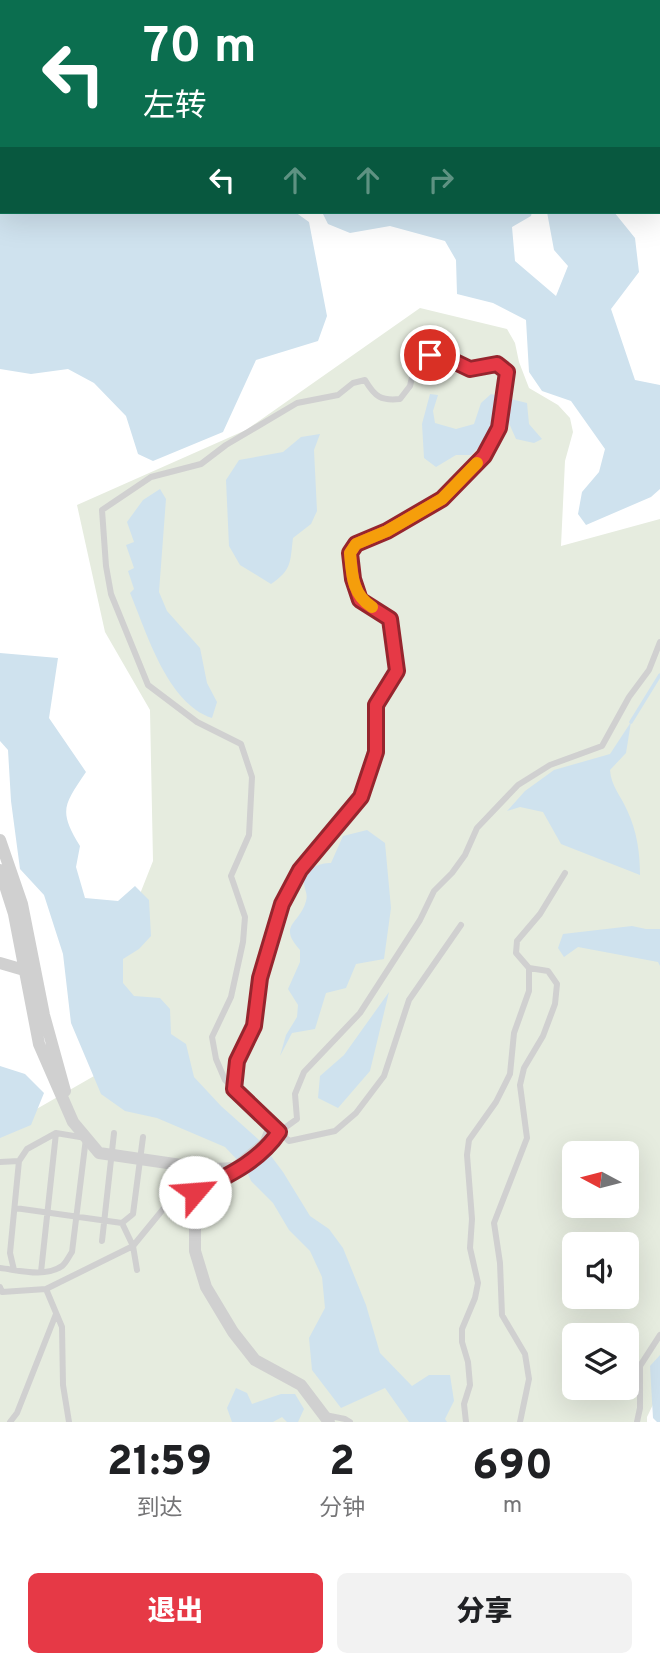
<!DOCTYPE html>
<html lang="zh">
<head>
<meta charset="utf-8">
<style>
  :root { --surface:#fff; --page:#f2f2f2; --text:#202124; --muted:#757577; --accent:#e63946 }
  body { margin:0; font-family:Overpass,"Noto Sans SC",sans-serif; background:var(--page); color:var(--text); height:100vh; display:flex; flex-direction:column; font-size:26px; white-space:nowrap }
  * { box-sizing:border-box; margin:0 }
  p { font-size:23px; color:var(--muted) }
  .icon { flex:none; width:38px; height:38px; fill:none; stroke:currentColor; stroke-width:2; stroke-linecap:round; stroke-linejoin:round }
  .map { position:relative; height:1422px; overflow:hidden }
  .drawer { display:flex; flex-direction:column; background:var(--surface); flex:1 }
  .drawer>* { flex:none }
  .top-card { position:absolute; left:0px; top:0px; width:662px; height:214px; box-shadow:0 7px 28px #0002; background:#0b6e4f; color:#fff; overflow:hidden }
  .needle { width:46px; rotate:277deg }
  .tools { position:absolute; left:562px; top:1141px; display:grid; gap:14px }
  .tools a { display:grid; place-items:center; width:77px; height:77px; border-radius:10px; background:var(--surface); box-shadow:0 7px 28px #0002; font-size:35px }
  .pin { position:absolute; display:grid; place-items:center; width:60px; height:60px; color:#fff; margin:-30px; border:4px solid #fff; border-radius:50%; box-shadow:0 2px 7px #0007 }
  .me { position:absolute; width:77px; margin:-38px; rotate:63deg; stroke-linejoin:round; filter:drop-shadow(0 0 5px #0008) }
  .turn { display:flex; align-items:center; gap:24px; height:147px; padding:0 28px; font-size:32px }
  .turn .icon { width:91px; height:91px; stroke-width:2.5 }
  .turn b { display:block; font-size:49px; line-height:60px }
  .lanes { display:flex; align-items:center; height:66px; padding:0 28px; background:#0003; justify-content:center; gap:35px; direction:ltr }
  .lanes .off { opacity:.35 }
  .eta { display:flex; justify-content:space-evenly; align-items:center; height:119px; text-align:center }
  .eta b { font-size:42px; font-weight:800; line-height:49px }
  .cta { display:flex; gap:14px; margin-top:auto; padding:14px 28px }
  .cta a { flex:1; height:80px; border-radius:10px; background:var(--accent); color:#fff; font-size:28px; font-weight:800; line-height:80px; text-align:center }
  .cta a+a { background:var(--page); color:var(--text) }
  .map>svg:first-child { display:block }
  .green { fill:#e6ecdf; fill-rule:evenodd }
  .water { fill:#cfe2ee }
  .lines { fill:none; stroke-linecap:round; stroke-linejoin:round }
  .stream { stroke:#cfe2ee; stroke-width:3.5 }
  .lane { stroke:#d0d0d0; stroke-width:6 }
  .street { stroke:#d0d0d0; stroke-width:12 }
  .route-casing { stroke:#96252e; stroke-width:18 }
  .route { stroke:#e63946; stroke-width:12 }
  .slow { stroke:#f59e0b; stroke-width:12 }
</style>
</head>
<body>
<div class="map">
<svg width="660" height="1422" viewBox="0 0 660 1422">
  <rect width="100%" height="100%" fill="#fff"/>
  <!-- green -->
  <path class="green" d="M420 308 507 329 515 343 519 362 529 388 558 405 570 418 573 432 565 461 561 546 660 519V1390L647 1417V1422H0V1130L101 1072 104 985 153 861 150 710 105 632 77 505 246 430ZM574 1153H626V1206H574ZM574 1244H626V1297H574ZM574 1335H626V1388H574Z"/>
  <!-- water -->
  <path class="water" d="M0 0H228L229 2H2V212H295L309 222 327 316 318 341 256 360 223 432 153 461 138 454 126 416 94 383 68 369 31 374 0 369Z
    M322 212H532L531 216 512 227 515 261 556 296 568 266 554 250 547 212H614L635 238 639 272 611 309 635 380 660 385V489L651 497 586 525 578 514 582 492 599 472 605 449 571 401 542 391 529 372 526 320 493 303 457 294 456 260 445 241 390 226 350 233 328 224Z
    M430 394 438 395 433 411 435 423 456 429 474 424 481 403 491 394 527 403 529 424 542 439 534 443 516 439 508 421 494 419 485 441 471 455H456L436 467 424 458 422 424Z
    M320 434 314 450 317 511 311 524 293 538C290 562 292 570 271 584L240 565 229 546 226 480 239 460 283 452 301 437Z
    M160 489 166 499 159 592 167 611 200 648 207 683 217 702 212 718C167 703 147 633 130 593L134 589 128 571 134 568 126 545 134 542 127 522 143 500Z
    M0 653 58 658 49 718 86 772C64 805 58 810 80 846L76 867 85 898 118 901 135 886 149 900 151 936 139 949 123 959V983L134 996 160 998 170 1009 171 1034 186 1044 194 1077 221 1106 259 1140 283 1172 310 1216 329 1229 343 1248 366 1305 380 1353 412 1386 429 1375H450L454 1401 445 1419 447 1422H409L385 1388 341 1408 312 1370 309 1338 325 1308 322 1277 310 1251 289 1230 273 1203 251 1181 246 1169 225 1147 157 1118 125 1111 101 1094 71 1023 63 954 44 895 20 869 11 801 8 750 0 741Z
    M631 722 626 753 610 770C611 786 621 796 627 810 637 831 640 853 640 875L561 844 543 812 520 807 507 811 525 791 554 770 610 754Z
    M367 830 385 843 391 908 384 959 356 964 346 988 326 993 315 1029 292 1033 280 1056 286 1035 297 1017 298 1005 288 989 300 962V950C277 925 300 924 306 901 308 894 305 891 304 884 302 869 319 863 331 863L343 836Z
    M632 926 646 929H660V966L658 962 578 947 564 957 558 948 563 934Z
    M389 992 370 1071 338 1108 318 1098 320 1076 344 1055Z
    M0 1066 25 1074 44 1093 31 1125 0 1138Z
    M660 1355V1422H657L653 1418 650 1366Z
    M236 1388 247 1393 252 1404 281 1394H295L304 1409 298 1422H287L282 1417 273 1422H232L227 1408Z"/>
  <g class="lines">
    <!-- stream -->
    <path class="stream" d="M631 722 660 675"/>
    <!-- lane -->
    <path class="lane" d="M430 355 447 358 470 369 497 364 507 372 499 428 484 455 442 499 387 531 356 544 350 553 353 579 360 600 390 619 397 671 376 705V752L361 797 300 870 282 904 260 978 253 1026 238 1061 234 1089 225 1080 216 1059 212 1037 231 997 243 942 245 917 231 876 249 835 252 777 241 744 197 722 148 685 111 594 106 566 102 510 151 477 201 464 226 445 297 403 338 395 353 383 365 380C375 397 381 401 400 399L410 386 416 360Z
      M529 968 516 953 517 941 540 914 565 873
      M234 1089 289 1141 335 1131 356 1113 384 1076 409 1000 461 925
      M0 1162 19 1161
      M195 1167 234 1165 263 1141 270 1124
      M15 1208 122 1223 133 1214 143 1137
      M122 1223 133 1246 137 1270
      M102 1241 114 1133
      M0 1268C18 1270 45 1278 62 1266 66 1263 69 1256 72 1252L86 1138 56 1133 27 1149 19 1161 10 1253 14 1270
      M41 1272 56 1133
      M0 1287 2 1292 46 1289 133 1246 169 1202 195 1192 240 1170 269 1146 279 1132 297 1119 295 1094 304 1072 360 1013 420 920 434 891 452 873 465 855 477 828 518 785 550 765 602 746 629 697 649 670 660 642
      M46 1289 62 1327 63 1385 69 1422
      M325 1415 345 1419 350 1422
      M10 1422 17 1413 56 1314
      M466 1422 464 1404 470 1385 468 1362 462 1342V1329L475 1298 478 1283 470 1248 472 1219 467 1155 469 1140 496 1102 510 1074 514 1033 529 991V968L548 971 557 984 555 1004 543 1036 524 1068 520 1085 527 1138 494 1223 500 1263 502 1315 525 1354 529 1379 520 1422
      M637 1422 640 1408V1366L660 1335"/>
    <!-- street -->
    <path class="street" d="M0 840 22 904 44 1015 65 1091
      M0 870 14 914 39 1044 73 1122 99 1153 195 1167V1251L206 1287 233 1332 255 1360 301 1385 329 1422
      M0 963 24 970 29 968"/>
  </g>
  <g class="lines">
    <defs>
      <path id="route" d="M195 1192C227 1176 259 1162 279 1132L234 1089 237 1061 254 1026 260 978 282 904 300 870 361 797 376 752V705L397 671 390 619 360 600 353 579 350 553 356 544 387 531 442 499 484 456 499 428 507 372 497 364 470 369 447 358 430 355"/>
    </defs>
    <!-- route casing -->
    <use href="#route" class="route-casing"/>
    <!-- route -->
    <use href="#route" class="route"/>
    <!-- slow -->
    <path class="slow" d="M372 607C352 594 352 575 350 553L356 544 387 531 442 499 477 463"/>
  </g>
</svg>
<div class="tools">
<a><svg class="needle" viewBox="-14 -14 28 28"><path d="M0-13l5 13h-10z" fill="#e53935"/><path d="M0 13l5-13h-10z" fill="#757577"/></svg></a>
<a><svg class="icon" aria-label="sound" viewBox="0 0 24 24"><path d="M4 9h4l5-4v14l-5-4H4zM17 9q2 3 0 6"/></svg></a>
<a><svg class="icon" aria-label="layers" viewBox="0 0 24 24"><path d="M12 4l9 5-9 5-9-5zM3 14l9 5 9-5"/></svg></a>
</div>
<div class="pin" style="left:430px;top:355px;background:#d93025"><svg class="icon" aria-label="arrive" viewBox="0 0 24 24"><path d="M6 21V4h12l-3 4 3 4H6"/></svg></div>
<svg class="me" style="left:195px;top:1192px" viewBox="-20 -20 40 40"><circle r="19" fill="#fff"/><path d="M0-13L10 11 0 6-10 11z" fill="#e63946"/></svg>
<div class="top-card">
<div class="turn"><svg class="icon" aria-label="left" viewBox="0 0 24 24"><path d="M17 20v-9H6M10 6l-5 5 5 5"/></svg><div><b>70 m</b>左转</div></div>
<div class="lanes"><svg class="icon" aria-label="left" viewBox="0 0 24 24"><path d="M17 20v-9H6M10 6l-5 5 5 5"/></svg><svg class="icon off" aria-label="ahead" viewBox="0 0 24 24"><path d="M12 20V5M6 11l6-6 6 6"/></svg><svg class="icon off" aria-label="ahead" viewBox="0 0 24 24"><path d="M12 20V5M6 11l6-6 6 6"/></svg><svg class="icon off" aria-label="right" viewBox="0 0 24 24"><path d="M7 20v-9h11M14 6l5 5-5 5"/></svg></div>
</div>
</div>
<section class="drawer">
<div class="eta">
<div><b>21:59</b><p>到达</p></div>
<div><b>2</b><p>分钟</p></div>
<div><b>690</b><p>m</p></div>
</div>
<div class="cta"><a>退出</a><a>分享</a></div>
</section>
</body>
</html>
